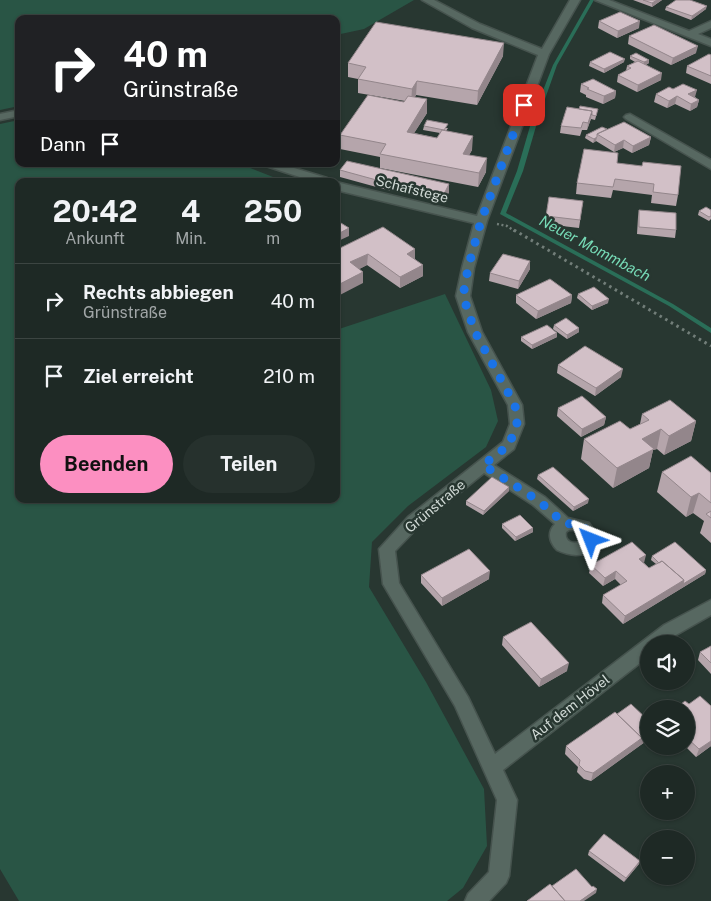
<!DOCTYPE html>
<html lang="de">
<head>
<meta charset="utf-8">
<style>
  :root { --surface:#1e2925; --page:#26312d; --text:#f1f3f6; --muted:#a1a6a7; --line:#3c4542; --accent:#fc8fc1 }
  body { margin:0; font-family:"Public Sans",sans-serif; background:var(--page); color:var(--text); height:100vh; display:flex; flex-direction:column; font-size:19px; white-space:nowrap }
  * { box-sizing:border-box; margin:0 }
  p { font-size:16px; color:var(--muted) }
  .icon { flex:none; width:28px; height:28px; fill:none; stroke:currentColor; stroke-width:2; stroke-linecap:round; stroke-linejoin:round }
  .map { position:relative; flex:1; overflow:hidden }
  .panel { position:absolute; left:15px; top:178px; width:325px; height:325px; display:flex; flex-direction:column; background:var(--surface); border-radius:10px; box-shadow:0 1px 4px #0004,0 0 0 1px var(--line) }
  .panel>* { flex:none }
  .hud { position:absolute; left:15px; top:15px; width:325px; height:152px; border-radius:10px; box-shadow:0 1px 4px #0004,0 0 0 1px var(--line); background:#202124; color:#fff; overflow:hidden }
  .controls { position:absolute; left:640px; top:635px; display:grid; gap:10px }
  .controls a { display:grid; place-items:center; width:55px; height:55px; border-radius:50%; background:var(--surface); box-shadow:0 1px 4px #0004,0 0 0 1px var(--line); font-size:25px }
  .pin { position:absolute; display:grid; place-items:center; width:42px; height:42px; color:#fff; margin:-21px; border-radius:10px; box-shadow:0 2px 8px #0006 }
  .me { position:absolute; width:55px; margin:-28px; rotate:315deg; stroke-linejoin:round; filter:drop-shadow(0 0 4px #0008) }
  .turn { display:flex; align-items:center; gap:18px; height:105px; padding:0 25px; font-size:22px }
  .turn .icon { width:65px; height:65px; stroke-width:2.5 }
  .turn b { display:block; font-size:35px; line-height:42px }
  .then { display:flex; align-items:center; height:48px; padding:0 25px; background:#0003; gap:10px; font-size:19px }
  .eta { display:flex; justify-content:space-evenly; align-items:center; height:85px; text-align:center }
  .eta b { font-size:30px; font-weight:700; line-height:35px }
  .cta { display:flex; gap:10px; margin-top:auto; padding:10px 25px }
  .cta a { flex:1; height:58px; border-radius:30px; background:var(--accent); color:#111; font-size:20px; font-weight:700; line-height:58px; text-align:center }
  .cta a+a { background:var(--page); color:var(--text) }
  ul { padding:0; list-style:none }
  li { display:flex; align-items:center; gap:15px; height:75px; padding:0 25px; border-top:1px solid var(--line) }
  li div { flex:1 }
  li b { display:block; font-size:19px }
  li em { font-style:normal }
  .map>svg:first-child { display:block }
  .green { fill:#295545 }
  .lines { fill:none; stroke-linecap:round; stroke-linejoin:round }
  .stream { fill:#2a6e58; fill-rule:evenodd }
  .minor-casing { stroke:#46534e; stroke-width:3 }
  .path-far1 { stroke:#727e79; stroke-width:2.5; stroke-dasharray:2 2.5; stroke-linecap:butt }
  .path { stroke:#727e79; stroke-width:3; stroke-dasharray:2.5 4; stroke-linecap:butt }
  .minor { fill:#576861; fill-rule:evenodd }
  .wall { fill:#b5a5ab }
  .shaded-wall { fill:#93868b }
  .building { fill:#d2c0c7; stroke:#93868b }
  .route { stroke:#1a73e8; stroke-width:9; stroke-dasharray:0 16.2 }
  .labels { text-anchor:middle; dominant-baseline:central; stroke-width:5; stroke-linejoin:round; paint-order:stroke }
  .street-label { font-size:14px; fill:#d1dad6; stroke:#283731 }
  .water-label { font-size:15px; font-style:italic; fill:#76dab6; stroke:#283731 }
</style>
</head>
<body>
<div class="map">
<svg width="711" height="901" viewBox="0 0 711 901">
  <rect width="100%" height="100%" fill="#283731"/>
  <!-- green -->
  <path class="green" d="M0 0H414L364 29 336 35V19H19V106L0 110Z
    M19 120V164H240L273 177 267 181H19V499H336V330L445 294 491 390 498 421 486 447 408 506 372 542 369 587 426 682 484 789 487 846 463 888 447 901H19L0 869V124Z"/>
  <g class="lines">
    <!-- stream -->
    <path class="stream" d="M590 0H594L557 65 539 116 523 171 506 213 673 304 711 328V333L669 306 500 214 517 171 533 116 553 65Z"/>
    <defs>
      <path id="minor" d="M422 0H434L480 24 542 49 570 0H580L549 54 487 221 474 268 470 296 482 332 522 405 524 424 514 449 494 465 545 497 568 518 589 523 598 536C595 558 573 558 557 550 549 542 547 532 555 524L533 505 484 473 420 525 395 551 399 583 468 697 495 754 664 625 711 600V615L676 635 665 644H649V656L503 770 517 800 509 876 506 883 489 901H465L468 894 489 872 497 800 455 706 383 584 379 549 408 517 503 442 510 424 508 405 468 332 456 296 462 268 474 223 336 190V182L477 216 538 55 472 28ZM569 530H575L580 534 581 541C574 545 564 542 566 532Z
        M595 0H609L689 31 711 21V28L698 34 711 39V46Z
        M19 110V116L0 120V114Z
        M630 114 711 160V169L626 119 624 117 626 115Z
        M264 164H281L327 178 329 181H312L266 166Z"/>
    </defs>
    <!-- minor casing -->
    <use href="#minor" class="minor-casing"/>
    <!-- path-far1 -->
    <path class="path-far1" d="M497 224 507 226 516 232"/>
    <!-- path -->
    <path class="path" d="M514 230 711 346"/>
    <!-- minor -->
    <use href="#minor" class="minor"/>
  </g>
  <!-- wall -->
  <path class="wall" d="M633 0H662L652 7Z
    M666 7 706 9 691 20 665 10Z
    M599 21 639 28 617 38 598 28Z
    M629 36 696 53 671 65 628 44Z
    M711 55V84L686 73 687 66Z
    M503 56 477 105 416 95 415 97 427 113 414 133 437 138 440 133 423 130 424 126 448 128 446 131 472 150 469 155 486 172 478 187 380 168V157L340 149V135L405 101 358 93V79L348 77V63Z
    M630 56 649 60V63L646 65 661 80 637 92 617 82 618 75 626 71 627 66 635 62 630 59Z
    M590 62H624L604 73 589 66Z
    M581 84 616 91 615 98 603 104 586 97V95L580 92Z
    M656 94 695 97 699 100 697 107 690 111 675 104 667 108 654 102Z
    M597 113 595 120 591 119 587 130H582L580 136 560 133 561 126Z
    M607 129 651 137 649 145 632 153 623 148 614 152 596 141 593 143 585 138 586 135Z
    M617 163 678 195 676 206 651 203 652 195 613 190 611 198 576 194 577 183Z
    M340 170 449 184V192L444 202 391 191 340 177Z
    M549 197 583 201 579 228 545 224Z
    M639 210 676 230 675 238 637 234 638 217Z
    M711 210V219L709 221 698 215 699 211Z
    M415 249V259L423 276 400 288 367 265 359 269 363 283 336 250Z
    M530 269 518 289 489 281 490 273Z
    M578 294 608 303 592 310 577 298Z
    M516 295H572L571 303 536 319 516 303Z
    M554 325 579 328V332L567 339 553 329Z
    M521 337H557L532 349 521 341Z
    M558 365 621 377 595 396 557 373Z
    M558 408 606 417 604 425 581 437 557 416Z
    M642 414 696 421 691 441 664 455 657 449 653 450 649 468 613 488 581 459 584 439 630 429 640 424Z
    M662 472 711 473V543L700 533 704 521 693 513 686 517 657 492Z
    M538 475 588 503 573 511 537 479Z
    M509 491 483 515 466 505V501Z
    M502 524 533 532 515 541 502 528Z
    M652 556 706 570 705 574 623 624 602 603 603 595 621 585 615 579 603 586 589 573 591 565 644 563 649 568 656 564 651 560Z
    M421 575 489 579 442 606 421 583Z
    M503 637 567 671 539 687 502 645Z
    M711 646V674L698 660 700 652Z
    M689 704 711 706V746L696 757 685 746H686V709H675L676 708Z
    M649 739 591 781 584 779 577 772 578 767 565 754 566 746Z
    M589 851 640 861 639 864 624 882 588 855Z"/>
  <!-- shaded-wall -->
  <path class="shaded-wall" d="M657 0H662L652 7V3Z
    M707 6 706 9 691 20 692 16Z
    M640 21 639 28 617 38 618 31Z
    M504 43 503 56 477 105 478 91Z
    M698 46 696 53 671 65 673 58Z
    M625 59 624 62 604 73V69Z
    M649 60V63L643 66 644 62Z
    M662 73 661 80 637 92 638 85Z
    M417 81 416 95 411 103 412 89Z
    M697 90 695 97 687 102 688 94Z
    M616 91 615 98 603 104 604 96Z
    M677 96 675 104 667 108 669 101Z
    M427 99V113L406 146 407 132Z
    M699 100 697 107 690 111 691 104Z
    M592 111 591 118 587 130 588 123Z
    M473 136 472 150 462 168 463 154Z
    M597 137 596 141 593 143 594 139Z
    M651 137 649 145 632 153 633 146Z
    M624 140 623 148 614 152 615 145Z
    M487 158 486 172 478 187 479 173Z
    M449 184V192L444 202V194Z
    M349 228V236L336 242V235Z
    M415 249V261L407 254Z
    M368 254 367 265 350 274V262Z
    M530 261V269L518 289 519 281Z
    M423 265V276L400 288V277Z
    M363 272V283L336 297V286Z
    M572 295 571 303 536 319 538 311Z
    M609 299 608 303 592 310V306Z
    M579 328V332L567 339V335Z
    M557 333V337L532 349V345Z
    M623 369 621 377 595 396 596 388Z
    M606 417 604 425 581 437 582 429Z
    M696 421 691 441 664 455 669 436Z
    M661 429 657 449 653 450 649 468 613 488 617 468 642 439Z
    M509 487V491L483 515 484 511Z
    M699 493 693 513 686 517 691 497Z
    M589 499 588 503 573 511 574 507Z
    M533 528V532L515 541 516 537Z
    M646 555 644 563 639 559Z
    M706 570 705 574 623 624 625 616 684 580Z
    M490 571 489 579 442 606V598Z
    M616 571 615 579 603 586 605 578Z
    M569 663 567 671 539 687 541 679Z
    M649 736V739L591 781 593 773 642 738Z
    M711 741V746L696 757 699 749Z
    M640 861 639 864 624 882 626 878Z
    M597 889 596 893 584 901H580Z"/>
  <!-- building -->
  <path class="building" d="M643 0H657L652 3Z
    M676 0H690L707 6 692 16 666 7Z
    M620 12 640 21 618 31 599 21Z
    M376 22 504 43 478 91 417 81 412 89 358 79 366 67 348 63Z
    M654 25 698 46 673 58 629 36Z
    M610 52 625 59 604 69 590 62Z
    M636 53 649 60 644 62 630 56Z
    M709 54 711 55V76L687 66Z
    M638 61 662 73 638 85 618 75 631 68 627 66Z
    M593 79 616 91 604 96 587 89 589 88 581 84Z
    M683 84 697 90 688 94 699 100 691 104 677 96 669 101 656 94 669 87 673 89Z
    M368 95 404 102 408 96 427 99 407 132 437 138 442 130 473 136 463 154 487 158 479 173 380 154 386 144 340 135Z
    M580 106 598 109 596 116 592 115V111L579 109Z
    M567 107 592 111 588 123 583 122 581 128 561 126Z
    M427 120 448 124 444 130 424 126Z
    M624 122 651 137 633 146 624 140 615 145 597 134Z
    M602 127 607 129 597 134V137L594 139 586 135Z
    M584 149 618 153 617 163 642 166 643 162 681 166 678 195 653 192 654 184 615 179 613 187 577 183Z
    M347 161 449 184 444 194 391 184 340 170Z
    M549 197 583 201 580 220 546 216Z
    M706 207 711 210V216L709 217 699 211Z
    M639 210 676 213V230L639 227Z
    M336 220 349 228 336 235Z
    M383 227 415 249 407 254 423 265 400 277 368 254 350 262 363 272 336 286V250Z
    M503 254 530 261 519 281 490 273Z
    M550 279 572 295 538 311 516 295Z
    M594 287 609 299 592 306 578 294Z
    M566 318 579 328 567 335 554 325Z
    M547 325 557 333 532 345 521 337Z
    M585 346 623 369 596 388 558 365Z
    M582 396 606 417 582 429 558 408Z
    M670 400 696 421 669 436 661 429 642 439 654 449 617 468 584 439 620 421 630 429 649 420 642 414Z
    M691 456 711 473V503L699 493 691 497 662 472Z
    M553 467 589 499 574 507 538 475Z
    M492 477 509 487 484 511 466 501Z
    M711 511V518L706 514Z
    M520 515 533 528 516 537 502 524Z
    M632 542 646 555 639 559 649 568 662 561 684 580 625 616 603 595 627 581 616 571 605 578 591 565Z
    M675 542 706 570 683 584 684 580 662 561 659 563 652 556Z
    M469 549 490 571 442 598 421 575Z
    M531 622 569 663 541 679 503 637Z
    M711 646V663L700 652Z
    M700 696 711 706V741L699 749 686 737V709H677L676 708 685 701 689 704Z
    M631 704 649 721V736L641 742 642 738 617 714Z
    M615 712 642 738 593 773 585 771 579 765 580 760 566 746Z
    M604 834 640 861 626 878 589 851Z
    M576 869 592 887 593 886 597 889 580 901H565L552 886Z
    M550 884 565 901H527Z"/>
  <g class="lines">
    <!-- route -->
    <path class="route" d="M524 105 481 221 468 268 463 296 475 332 515 405 517 424 509 445 483 465 539 501 565 524C577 523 590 527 591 540"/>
  </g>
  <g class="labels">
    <!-- street labels -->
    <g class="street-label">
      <text transform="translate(412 189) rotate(14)">Schafstege</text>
      <text transform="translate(435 506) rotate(-40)">Grünstraße</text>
      <text transform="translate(570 707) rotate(-38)">Auf dem Hövel</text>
    </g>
    <!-- water labels -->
    <g class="water-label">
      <text transform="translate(595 248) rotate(28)">Neuer Mommbach</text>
    </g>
  </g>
</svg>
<div class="controls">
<a><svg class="icon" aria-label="sound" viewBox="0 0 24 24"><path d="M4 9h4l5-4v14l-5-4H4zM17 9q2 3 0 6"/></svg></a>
<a><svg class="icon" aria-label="layers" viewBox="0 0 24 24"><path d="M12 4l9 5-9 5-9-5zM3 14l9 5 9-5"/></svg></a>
<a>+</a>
<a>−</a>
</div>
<div class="pin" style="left:524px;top:105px;background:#d93025"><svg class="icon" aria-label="arrive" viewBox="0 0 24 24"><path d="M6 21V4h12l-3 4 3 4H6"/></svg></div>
<svg class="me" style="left:591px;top:540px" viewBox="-20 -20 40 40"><path d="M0-17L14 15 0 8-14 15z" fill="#1a73e8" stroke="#fff" stroke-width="4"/></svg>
<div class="hud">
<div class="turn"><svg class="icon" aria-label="right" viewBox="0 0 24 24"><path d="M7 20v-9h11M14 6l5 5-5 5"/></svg><div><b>40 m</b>Grünstraße</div></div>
<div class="then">Dann<svg class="icon" aria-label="arrive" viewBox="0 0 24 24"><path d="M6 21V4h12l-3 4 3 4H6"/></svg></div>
</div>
<section class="panel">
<div class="eta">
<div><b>20:42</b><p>Ankunft</p></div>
<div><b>4</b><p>Min.</p></div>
<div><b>250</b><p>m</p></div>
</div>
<ul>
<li><svg class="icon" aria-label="right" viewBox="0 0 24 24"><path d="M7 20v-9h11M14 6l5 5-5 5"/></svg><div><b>Rechts abbiegen</b><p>Grünstraße</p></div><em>40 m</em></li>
<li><svg class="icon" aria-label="arrive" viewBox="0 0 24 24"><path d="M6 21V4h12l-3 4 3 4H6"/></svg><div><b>Ziel erreicht</b></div><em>210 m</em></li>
</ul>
<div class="cta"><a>Beenden</a><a>Teilen</a></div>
</section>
</div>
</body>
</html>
